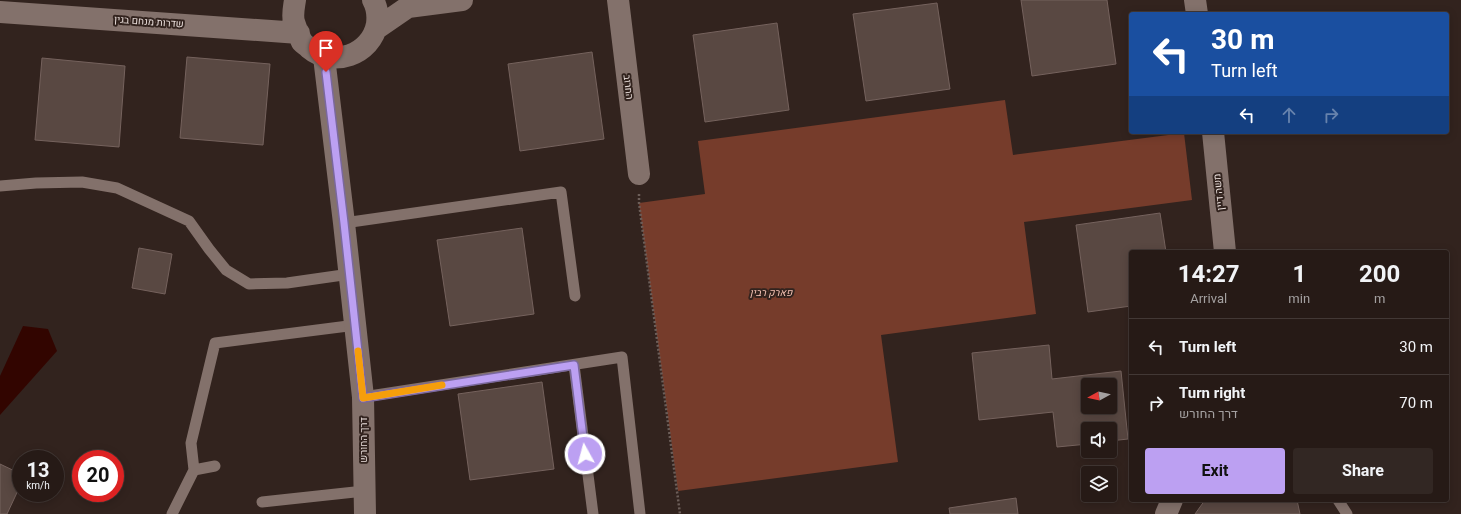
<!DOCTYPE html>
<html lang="en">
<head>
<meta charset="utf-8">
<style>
  :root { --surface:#261a16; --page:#322723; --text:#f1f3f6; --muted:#a4a1a1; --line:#423835; --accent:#bca0f2 }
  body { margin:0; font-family:Georgia,Heebo,serif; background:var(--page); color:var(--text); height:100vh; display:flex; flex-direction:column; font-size:15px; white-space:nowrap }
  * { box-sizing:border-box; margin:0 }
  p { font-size:13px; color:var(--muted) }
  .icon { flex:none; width:22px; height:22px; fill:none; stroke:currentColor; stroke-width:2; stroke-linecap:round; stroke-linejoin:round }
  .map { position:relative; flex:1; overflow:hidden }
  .side { position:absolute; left:1129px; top:250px; width:320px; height:252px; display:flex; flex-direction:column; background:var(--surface); border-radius:4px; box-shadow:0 2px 10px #0003,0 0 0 1px var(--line) }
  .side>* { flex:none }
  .banner { position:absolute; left:1129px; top:12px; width:320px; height:122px; border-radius:4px; box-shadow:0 2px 10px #0003,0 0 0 1px var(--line); background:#1a4fa0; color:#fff; overflow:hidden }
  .needle { width:26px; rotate:262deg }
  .tools { position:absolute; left:1081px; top:378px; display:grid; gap:8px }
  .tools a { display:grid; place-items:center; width:36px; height:36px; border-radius:4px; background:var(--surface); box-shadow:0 2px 10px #0003,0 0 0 1px var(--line); font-size:20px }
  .speed { position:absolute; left:12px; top:450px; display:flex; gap:8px; font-size:20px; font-weight:700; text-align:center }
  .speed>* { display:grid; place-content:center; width:52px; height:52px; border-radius:50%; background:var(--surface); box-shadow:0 2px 10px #0003,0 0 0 1px var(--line); line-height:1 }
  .speed small { font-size:10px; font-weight:400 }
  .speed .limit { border:6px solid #d22; background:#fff; color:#111 }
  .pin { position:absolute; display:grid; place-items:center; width:34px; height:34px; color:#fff; margin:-41px -17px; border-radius:50% 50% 50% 0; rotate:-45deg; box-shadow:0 0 4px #0007 }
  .pin .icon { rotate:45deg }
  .me { position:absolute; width:44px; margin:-22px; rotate:353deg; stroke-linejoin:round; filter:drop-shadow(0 0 3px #0008) }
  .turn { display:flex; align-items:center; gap:14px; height:84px; padding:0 16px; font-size:18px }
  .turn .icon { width:52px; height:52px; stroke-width:2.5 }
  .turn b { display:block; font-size:28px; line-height:34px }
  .lanes { display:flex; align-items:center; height:38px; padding:0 16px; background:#0003; justify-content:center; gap:20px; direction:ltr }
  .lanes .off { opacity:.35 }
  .eta { display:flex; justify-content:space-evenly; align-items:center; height:68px; text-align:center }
  .eta b { font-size:24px; font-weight:700; line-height:28px }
  .action { display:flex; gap:8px; margin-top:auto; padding:8px 16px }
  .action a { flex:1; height:46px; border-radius:4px; background:var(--accent); color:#111; font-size:16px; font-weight:700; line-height:46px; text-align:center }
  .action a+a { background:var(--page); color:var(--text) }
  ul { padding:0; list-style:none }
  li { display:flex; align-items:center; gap:12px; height:56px; padding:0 16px; border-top:1px solid var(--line) }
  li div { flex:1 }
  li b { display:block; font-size:15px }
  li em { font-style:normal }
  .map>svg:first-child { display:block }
  .green { fill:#763c2b }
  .water { fill:#320500 }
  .building { fill:#594842; stroke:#75625d; fill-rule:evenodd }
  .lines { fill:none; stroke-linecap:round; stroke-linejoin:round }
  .path { stroke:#6c5e59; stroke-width:2.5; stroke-dasharray:2 2; stroke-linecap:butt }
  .service { stroke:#83716b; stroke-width:11 }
  .minor { stroke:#83716b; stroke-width:22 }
  .tertiary { stroke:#83716b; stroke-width:22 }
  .route-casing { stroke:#7a689d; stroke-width:10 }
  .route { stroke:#bca0f2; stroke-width:7 }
  .slow { stroke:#f59e0b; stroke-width:7 }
  .labels { text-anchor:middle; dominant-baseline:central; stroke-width:4; stroke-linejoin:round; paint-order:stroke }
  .street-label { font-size:10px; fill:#ece1de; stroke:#32231e }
  .park-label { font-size:10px; font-style:italic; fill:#f8c5b6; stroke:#32231e }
</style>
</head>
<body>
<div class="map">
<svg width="1461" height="514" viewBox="0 0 1461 514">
  <rect width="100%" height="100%" fill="#32231e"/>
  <!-- green -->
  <path class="green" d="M1005 100 1013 155 1184 133 1192 200 1024 222 1036 314 881 335 898 462 678 491 639 203 705 194 698 141Z"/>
  <!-- water -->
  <path class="water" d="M23 326 48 329 57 351 0 415V376Z"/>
  <!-- building -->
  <path class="building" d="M1021 0H1107L1116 64 1032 76Z
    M937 3 950 89 866 101 853 14Z
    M777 23 789 110 705 122 693 35Z
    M592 52 604 139 520 151 508 64Z
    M187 57 270 64 263 145 180 138Z
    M42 58 125 66 119 147 35 140Z
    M1160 213 1166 252H1131V306L1088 312 1076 225Z
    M522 228 534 314 450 326 437 240Z
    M139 248 172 254 165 294 132 288Z
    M1049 345 1052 379 1121 371 1128 439 1110 441V429H1088V444L1057 447 1053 412 979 420 972 353ZM1088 385H1110V407H1088Z
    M542 382 554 469 470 480 458 394Z
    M0 464 21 474V484L7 514H0Z
    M1016 498 1018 514H950L949 508Z
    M1205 500H1297L1300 514H1195Z"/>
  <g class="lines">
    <!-- path -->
    <path class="path" d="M639 194V203L680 514"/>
    <!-- service -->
    <path class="service" d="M0 186 36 183 82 182 117 188 189 221 209 249 226 270 249 284 287 283 350 274
      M344 223 561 192 575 296
      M574 365 593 514
      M363 397 622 357 640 514
      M194 470 215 466
      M1338 500 1347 514
      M262 502 364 491
      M172 514 194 470 191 443 215 343 356 325"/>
    <!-- minor -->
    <path class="minor" d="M618 0 639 174
      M324 57 344 223 363 397 365 514"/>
    <!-- tertiary -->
    <path class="tertiary" d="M295 0C294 7 292 15 294 22 296 28 299 36 302 42 304 44 307 46 309 48 333 68 371 55 377 24 378 16 377 7 373 0
      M1195 0 1197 14
      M0 12 299 33
      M376 29 408 7 462 0
      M1213 132 1225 252
      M1166 514 1172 500"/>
  </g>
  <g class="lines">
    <defs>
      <path id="route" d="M326 72 344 223 363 398 574 365 585 454"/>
    </defs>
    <!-- route casing -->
    <use href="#route" class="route-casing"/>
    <!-- route -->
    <use href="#route" class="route"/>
    <!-- slow -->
    <path class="slow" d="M358 351 363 398 442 385"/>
  </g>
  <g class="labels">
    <!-- street labels -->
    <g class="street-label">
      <text transform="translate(149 22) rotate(4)">שדרות מנחם בגין</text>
      <text transform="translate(628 87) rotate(83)">החרוב</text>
      <text transform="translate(1219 192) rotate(-96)">משה דיין</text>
      <text transform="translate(364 440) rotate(-90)">דרך החורש</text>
    </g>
    <!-- park labels -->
    <g class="park-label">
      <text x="771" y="293">פארק רבין</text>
    </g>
  </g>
</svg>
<div class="tools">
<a><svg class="needle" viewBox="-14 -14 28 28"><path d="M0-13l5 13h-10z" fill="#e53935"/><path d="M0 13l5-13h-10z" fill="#a4a1a1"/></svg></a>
<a><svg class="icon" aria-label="sound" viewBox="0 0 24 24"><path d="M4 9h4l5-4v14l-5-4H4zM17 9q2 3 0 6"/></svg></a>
<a><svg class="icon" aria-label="layers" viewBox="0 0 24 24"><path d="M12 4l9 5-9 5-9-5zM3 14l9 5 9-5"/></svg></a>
</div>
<div class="speed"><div>13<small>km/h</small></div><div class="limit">20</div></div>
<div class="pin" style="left:326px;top:72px;background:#d93025"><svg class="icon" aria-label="arrive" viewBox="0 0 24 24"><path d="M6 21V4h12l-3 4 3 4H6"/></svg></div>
<svg class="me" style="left:585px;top:454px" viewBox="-20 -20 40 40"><circle r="17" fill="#bca0f2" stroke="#fff" stroke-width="3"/><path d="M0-11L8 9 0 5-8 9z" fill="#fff"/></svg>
<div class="banner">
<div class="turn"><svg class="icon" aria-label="left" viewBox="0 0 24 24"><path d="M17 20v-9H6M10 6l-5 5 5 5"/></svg><div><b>30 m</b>Turn left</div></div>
<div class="lanes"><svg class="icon" aria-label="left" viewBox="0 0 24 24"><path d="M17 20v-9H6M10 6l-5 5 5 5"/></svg><svg class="icon off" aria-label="ahead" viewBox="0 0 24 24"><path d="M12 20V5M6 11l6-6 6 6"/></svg><svg class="icon off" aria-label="right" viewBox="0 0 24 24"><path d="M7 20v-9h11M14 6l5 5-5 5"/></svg></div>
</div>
<section class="side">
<div class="eta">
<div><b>14:27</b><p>Arrival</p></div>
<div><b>1</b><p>min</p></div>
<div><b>200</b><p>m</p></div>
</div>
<ul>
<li><svg class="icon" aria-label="left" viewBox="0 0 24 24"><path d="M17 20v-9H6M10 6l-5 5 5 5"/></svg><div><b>Turn left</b></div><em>30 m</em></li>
<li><svg class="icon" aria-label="right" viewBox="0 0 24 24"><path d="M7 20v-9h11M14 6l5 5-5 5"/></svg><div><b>Turn right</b><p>דרך החורש</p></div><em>70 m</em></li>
</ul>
<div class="action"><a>Exit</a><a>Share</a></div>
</section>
</div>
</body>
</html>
